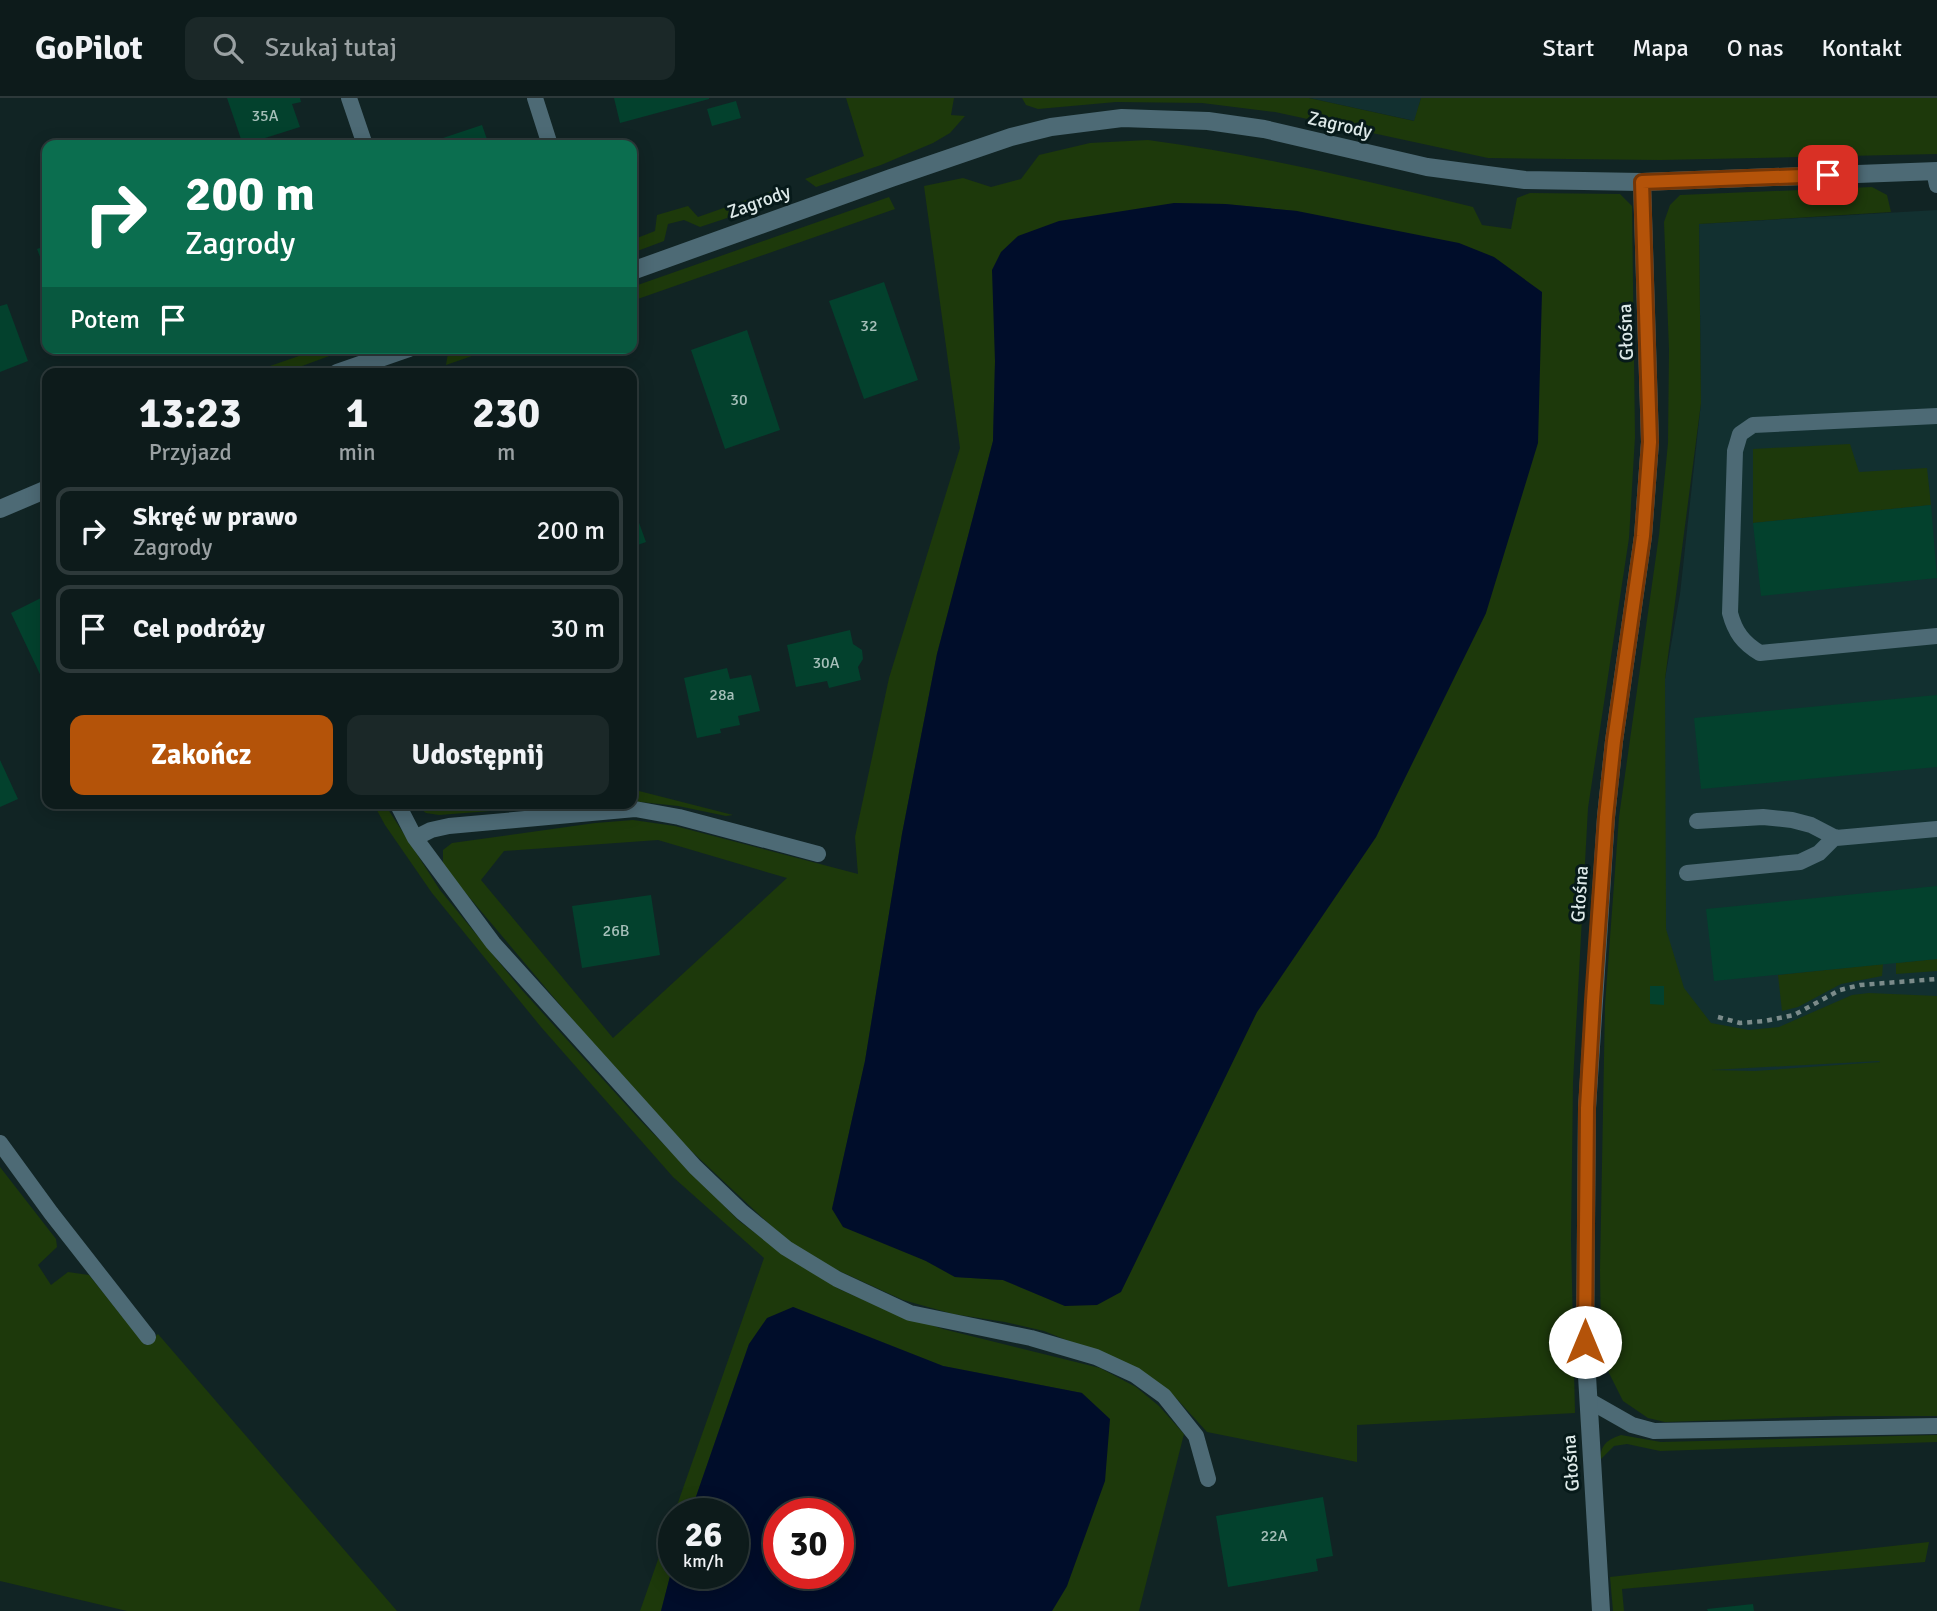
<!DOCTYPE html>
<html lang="pl">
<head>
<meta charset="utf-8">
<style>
  :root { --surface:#0d1b1b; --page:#1b2828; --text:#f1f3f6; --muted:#9aa1a3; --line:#2d393a; --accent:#b45309 }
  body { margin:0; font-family:Signika,sans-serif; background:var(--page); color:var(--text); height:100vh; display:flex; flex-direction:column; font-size:26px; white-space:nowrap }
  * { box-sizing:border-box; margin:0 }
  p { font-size:23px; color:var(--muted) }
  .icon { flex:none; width:38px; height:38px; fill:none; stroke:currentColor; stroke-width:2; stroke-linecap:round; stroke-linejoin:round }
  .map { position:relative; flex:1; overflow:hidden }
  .panel { position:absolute; left:42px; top:270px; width:595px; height:441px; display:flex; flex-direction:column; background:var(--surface); border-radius:14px; box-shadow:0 4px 18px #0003,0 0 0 2px var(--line) }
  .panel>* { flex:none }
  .hud { position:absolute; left:42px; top:42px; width:595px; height:214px; border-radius:14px; box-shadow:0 4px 18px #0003,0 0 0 2px var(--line); background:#0b6e4f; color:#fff; overflow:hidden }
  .speed { position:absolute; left:658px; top:1400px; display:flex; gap:14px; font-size:35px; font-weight:700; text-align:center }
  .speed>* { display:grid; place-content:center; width:91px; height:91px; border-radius:50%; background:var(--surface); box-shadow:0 4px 18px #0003,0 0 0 2px var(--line); line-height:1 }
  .speed small { font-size:18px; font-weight:400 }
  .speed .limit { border:10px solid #d22; background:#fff; color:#111 }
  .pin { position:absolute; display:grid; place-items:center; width:60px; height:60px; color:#fff; margin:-30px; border-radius:14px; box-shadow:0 4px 10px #0006 }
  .me { position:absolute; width:77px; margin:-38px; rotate:0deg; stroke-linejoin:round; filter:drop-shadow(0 0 5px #0008) }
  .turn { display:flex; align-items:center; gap:24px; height:147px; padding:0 28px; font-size:32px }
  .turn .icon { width:91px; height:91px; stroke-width:2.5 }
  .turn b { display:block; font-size:49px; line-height:60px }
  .then { display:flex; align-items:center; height:66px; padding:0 28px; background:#0003; gap:14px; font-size:26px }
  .eta { display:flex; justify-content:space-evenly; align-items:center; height:119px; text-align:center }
  .eta b { font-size:42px; font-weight:800; line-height:49px }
  .cta { display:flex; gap:14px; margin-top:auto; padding:14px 28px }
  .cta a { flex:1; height:80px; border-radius:14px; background:var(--accent); color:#fff; font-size:28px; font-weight:800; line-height:80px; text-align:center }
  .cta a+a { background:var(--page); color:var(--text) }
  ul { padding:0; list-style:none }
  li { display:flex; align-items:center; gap:21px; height:88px; margin:0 14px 10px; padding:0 14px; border:4px solid var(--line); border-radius:14px }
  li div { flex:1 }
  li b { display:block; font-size:26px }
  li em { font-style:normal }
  header { display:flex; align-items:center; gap:42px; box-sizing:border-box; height:98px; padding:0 35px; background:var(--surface); border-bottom:2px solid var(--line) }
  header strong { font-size:33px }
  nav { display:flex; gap:38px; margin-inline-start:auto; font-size:24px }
  .search { width:490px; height:63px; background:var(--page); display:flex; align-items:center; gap:18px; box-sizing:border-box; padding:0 24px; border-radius:14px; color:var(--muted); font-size:26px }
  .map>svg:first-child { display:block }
  .built { fill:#123030 }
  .green { fill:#1d390b; fill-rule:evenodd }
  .water { fill:#000d2a; fill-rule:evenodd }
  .building { fill:#03412d }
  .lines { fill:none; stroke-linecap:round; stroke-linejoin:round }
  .path { stroke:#7b8b8a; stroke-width:4.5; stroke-dasharray:5 5; stroke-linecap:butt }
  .lane { stroke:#4d6a75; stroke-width:16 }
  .street { stroke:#4d6a75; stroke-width:18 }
  .route-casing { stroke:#753606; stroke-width:18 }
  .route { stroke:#b45309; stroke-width:12 }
  .labels { text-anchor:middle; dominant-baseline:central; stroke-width:6; stroke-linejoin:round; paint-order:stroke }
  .number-label { font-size:16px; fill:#a6bfb9 }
  .street-label { font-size:19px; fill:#dde9e8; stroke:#071a1a }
</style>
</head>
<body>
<header>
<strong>GoPilot</strong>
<div class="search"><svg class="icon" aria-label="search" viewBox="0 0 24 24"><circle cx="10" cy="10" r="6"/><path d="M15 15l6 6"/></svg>Szukaj tutaj</div>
<nav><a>Start</a><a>Mapa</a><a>O nas</a><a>Kontakt</a></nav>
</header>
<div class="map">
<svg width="1937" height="1513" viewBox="0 0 1937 1513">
  <rect width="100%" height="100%" fill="#112424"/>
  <!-- built -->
  <path class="built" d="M1309 0H1421L1415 23Z
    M1937 112V1304L1633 1030 1665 581 1680 496 1701 305 1699 126Z"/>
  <!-- green -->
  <path class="green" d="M846 0H954L951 17 965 18 950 35 933 45 881 67 816 89 805 81 864 58Z
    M1022 0H1309L1414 23 1421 0H1937V56L1660 62 1488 60 1275 14 1202 5 1116 4 1038 11 1026 7Z
    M1148 42C1258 57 1365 82 1473 109L1482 127 1511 131 1517 100 1530 95 1620 96 1632 108 1635 339 1629 440 1588 710 1573 984 1571 1142 1575 1315 1357 1327V1364L1207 1334 1176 1300 1136 1270 1044 1233 1005 1224 953 1216 903 1202 813 1161 782 1138 686 1048 599 953 453 780 443 766V752L452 745 595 725 633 722 675 728 858 776 855 739 889 580 960 350 924 88 963 80 991 89 1021 81 1039 57 1090 45ZM1174 105 1225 106 1297 113 1486 515 1376 739 1257 914 1065 1208 1003 1182 955 1179 832 1111 865 963 902 736 937 556 993 343 995 264ZM658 742 787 780 613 940 481 782 504 753Z
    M1872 89 1887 97 1891 114 1699 126 1701 305 1665 581 1666 831 1684 890 1711 925 1749 932 1779 929 1852 897 1869 895 1937 898V1318H1837L1665 1324 1648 1320 1623 1303 1609 1275 1601 1242 1600 1172 1605 907 1619 719 1659 437 1668 345 1669 251 1664 124 1670 107 1680 97ZM1880 964 1755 973 1711 972 1879 963Z
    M775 92 769 106 700 129 684 122 668 126 664 143 632 155V142L655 133 657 117 688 108 698 119Z
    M889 99 895 111 632 203V189Z
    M322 250H351L283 275H273L270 268Z
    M462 250H495L446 267 448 255Z
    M1850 346 1859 374 1927 370 1931 407 1753 425V351Z
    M639 693 733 717 726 718 678 708 632 703V694Z
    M373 705H384L440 792 521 891 638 1020 739 1123 778 1152 839 1191 886 1212 943 1231 1100 1270 1136 1289 1159 1308 1184 1336 1139 1513H1052L1067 1488 1082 1295 943 1268 793 1209 749 1246 690 1416H674L764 1160 673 1079 541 929 432 795 385 727Z
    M413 705H432L434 711 497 705H597L439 717 426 715Z
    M1937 861V873L1896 876V865Z
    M1883 866 1882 878 1841 886 1798 909 1782 913 1778 877Z
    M0 1069 56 1141 57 1149 38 1167 51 1187 68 1174 89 1177 145 1247 158 1236 397 1513H127L0 1483Z
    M1621 1337 1661 1344 1937 1337V1344L1660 1353 1627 1346 1614 1348 1600 1362C1601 1346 1607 1342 1621 1337Z
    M674 1416V1463L661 1513H640Z
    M1929 1444 1925 1464 1622 1491 1624 1513H1613L1610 1479Z"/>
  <!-- water -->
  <path class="water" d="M1174 105 1225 106 1297 113 1459 145 1494 159 1542 194 1538 345 1486 515 1376 739 1257 914 1121 1194 1097 1207 1065 1208 1003 1182 955 1179 926 1163 843 1129 832 1111 865 963 902 736 937 556 993 343 995 264 992 172 1001 154 1018 138 1059 123Z
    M793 1209 943 1268 1082 1295 1110 1321 1105 1383 1067 1488 1052 1513H661L674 1463V1475H733V1416H690L749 1246 767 1220ZM779 1416H838V1475H779Z"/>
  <!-- building -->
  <path class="building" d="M227 0H300L301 4 292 6 300 29 243 47Z
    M614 0H709V1L620 25Z
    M736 3 741 20 712 28 707 11Z
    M482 27 489 47H422Z
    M40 150 43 156 47 154V177L37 151Z
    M884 184 918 282 864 301 829 203Z
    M7 206 28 263 0 274V208Z
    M747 232 780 332 725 351 691 252Z
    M1931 407 1937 480 1761 498 1753 425Z
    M634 411 646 444 632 449V412Z
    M47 497V591L11 515Z
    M850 532 853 546 862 552 863 561 858 569 861 582 829 590 827 583 796 589 787 547Z
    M727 570 730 581 751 577 760 613 738 618 740 627 720 631 721 635 697 640 684 580Z
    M1937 597V669L1701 691 1694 620Z
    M0 662 18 701 0 709Z
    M1937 788V861L1714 883 1706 811Z
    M651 797 660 857 582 870 572 808Z
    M1650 888H1664V907L1650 906Z
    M1323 1399 1333 1458 1316 1461 1318 1473 1228 1489 1216 1418Z
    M1753 1506 1754 1513H1708L1707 1511Z"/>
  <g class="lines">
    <!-- path -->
    <path class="path" d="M1718 919 1740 925 1765 923 1794 917 1840 892 1860 887 1937 881"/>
    <!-- lane -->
    <path class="lane" d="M349 0 365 47
      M535 0 550 47
      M1934 73 1937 87
      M1937 318 1753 327 1740 336 1735 353 1730 515C1735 534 1743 545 1760 555L1937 538
      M397 705 415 740 493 845 695 1069 742 1114 786 1150 837 1181 910 1215 1031 1240 1096 1259 1135 1277 1164 1298 1196 1338 1208 1381
      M1697 723 1763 719 1792 722 1811 727 1836 740 1937 731
      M415 740 431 732 449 728 635 711 679 719 818 756
      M1687 775 1800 764 1819 755 1835 739
      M0 1045 51 1115 148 1239
      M1588 1302 1632 1327 1654 1333 1937 1328"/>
    <!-- street -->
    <path class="street" d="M632 173 891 80 1011 39 1051 29 1122 20 1208 23 1264 31 1427 69 1525 82 1642 84 1937 73
      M337 275 409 250
      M0 411 47 391
      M1601 1513 1585 1244 1587 1010 1606 719 1614 643 1643 438 1650 344 1642 84"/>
  </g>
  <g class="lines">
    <defs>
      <path id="route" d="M1585 1244 1587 1010 1593 903 1606 719 1614 643 1643 438 1650 344 1642 84 1828 77"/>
    </defs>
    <!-- route casing -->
    <use href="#route" class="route-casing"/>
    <!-- route -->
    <use href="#route" class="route"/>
  </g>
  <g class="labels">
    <!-- number labels -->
    <g class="number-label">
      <text x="265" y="18">35A</text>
      <text x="869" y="228">32</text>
      <text x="739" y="302">30</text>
      <text x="826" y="565">30A</text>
      <text x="722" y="597">28a</text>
      <text x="616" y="833">26B</text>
      <text x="1274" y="1438">22A</text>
    </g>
    <!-- street labels -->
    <g class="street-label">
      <text transform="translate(1340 27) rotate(13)">Zagrody</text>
      <text transform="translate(759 104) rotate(-20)">Zagrody</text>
      <text transform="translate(1626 234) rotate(-92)">Głośna</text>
      <text transform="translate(1580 796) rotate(-86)">Głośna</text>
      <text transform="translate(1571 1365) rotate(-94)">Głośna</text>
    </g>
  </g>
</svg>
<div class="speed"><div>26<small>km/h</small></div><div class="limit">30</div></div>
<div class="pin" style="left:1828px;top:77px;background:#d93025"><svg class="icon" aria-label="arrive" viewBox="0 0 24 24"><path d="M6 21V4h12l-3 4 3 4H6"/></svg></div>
<svg class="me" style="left:1585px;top:1244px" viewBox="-20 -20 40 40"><circle r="19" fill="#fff"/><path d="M0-13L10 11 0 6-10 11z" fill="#b45309"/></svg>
<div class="hud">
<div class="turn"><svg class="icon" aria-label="right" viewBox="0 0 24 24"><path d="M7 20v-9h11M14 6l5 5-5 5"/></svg><div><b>200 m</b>Zagrody</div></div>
<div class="then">Potem<svg class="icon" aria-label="arrive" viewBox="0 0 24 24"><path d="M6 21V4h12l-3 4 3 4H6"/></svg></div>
</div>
<section class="panel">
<div class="eta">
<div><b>13:23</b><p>Przyjazd</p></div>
<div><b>1</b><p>min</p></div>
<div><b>230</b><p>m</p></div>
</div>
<ul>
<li><svg class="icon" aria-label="right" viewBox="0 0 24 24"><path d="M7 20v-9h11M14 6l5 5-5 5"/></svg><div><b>Skręć w prawo</b><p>Zagrody</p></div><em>200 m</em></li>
<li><svg class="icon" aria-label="arrive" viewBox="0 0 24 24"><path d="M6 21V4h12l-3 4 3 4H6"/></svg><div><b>Cel podróży</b></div><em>30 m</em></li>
</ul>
<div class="cta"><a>Zakończ</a><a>Udostępnij</a></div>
</section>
</div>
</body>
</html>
